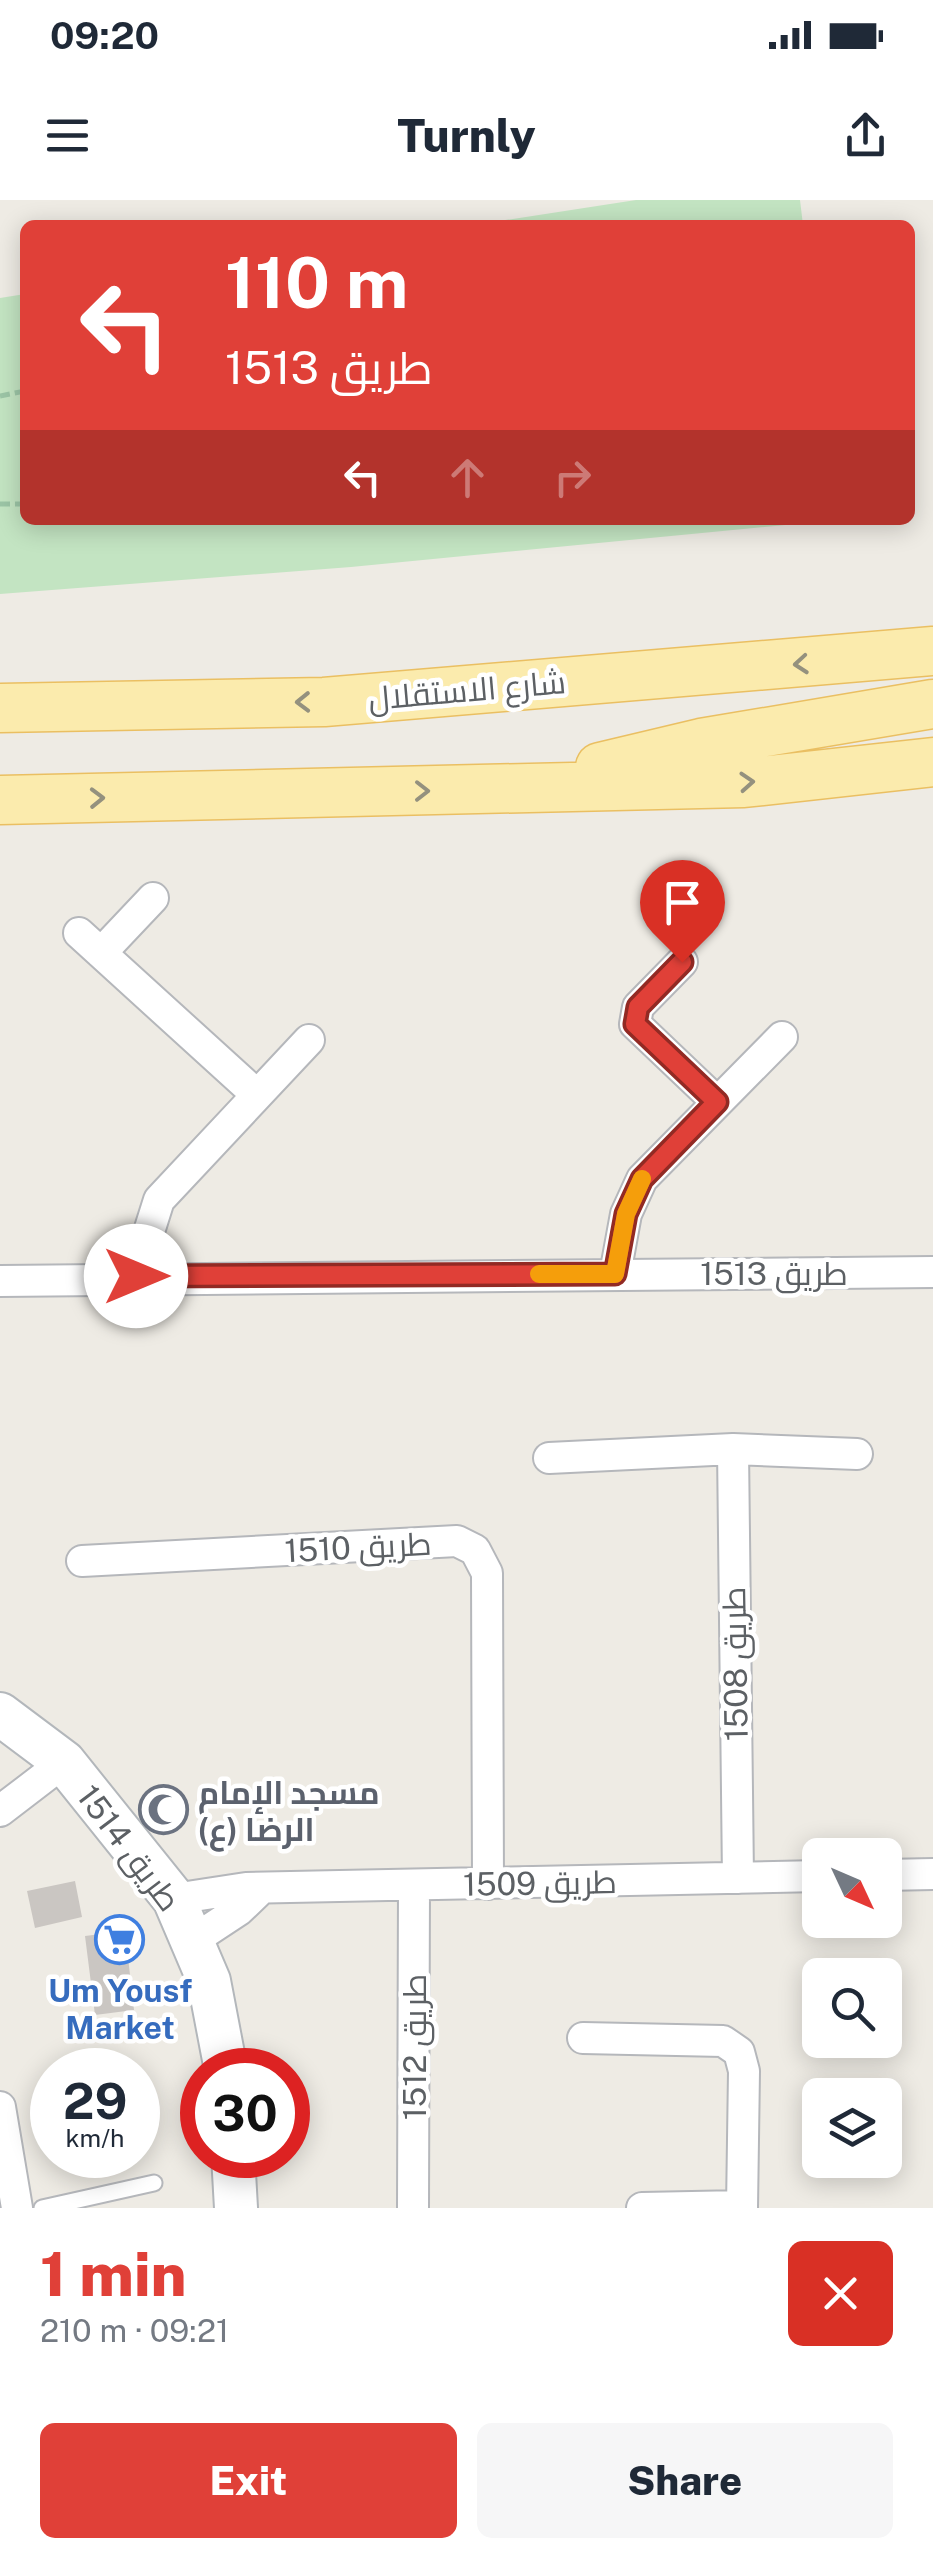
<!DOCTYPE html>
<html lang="en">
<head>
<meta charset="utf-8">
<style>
  :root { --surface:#fff; --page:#f6f6f7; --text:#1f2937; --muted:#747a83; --accent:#e04038 }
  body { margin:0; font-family:"Public Sans",Cairo,sans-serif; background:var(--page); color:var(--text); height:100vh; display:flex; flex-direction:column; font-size:38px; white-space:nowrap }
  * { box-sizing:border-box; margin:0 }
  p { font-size:32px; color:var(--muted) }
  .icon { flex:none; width:55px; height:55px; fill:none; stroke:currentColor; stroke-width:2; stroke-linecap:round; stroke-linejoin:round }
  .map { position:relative; height:2008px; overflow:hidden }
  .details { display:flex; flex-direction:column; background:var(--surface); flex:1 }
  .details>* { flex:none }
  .top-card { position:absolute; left:20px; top:20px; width:895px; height:305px; border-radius:15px; box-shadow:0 5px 25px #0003; background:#e04038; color:#fff; overflow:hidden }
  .needle { width:65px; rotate:134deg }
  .buttons { position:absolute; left:802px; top:1638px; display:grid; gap:20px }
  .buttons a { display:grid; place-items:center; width:100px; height:100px; border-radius:15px; background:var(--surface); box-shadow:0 5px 25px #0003; font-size:50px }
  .speed { position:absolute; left:30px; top:1848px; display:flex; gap:20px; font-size:50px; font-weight:700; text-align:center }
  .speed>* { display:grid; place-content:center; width:130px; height:130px; border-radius:50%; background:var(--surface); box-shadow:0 5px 25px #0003; line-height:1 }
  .speed small { font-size:25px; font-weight:400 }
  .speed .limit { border:15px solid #d22; background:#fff; color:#111 }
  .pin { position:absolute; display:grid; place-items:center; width:85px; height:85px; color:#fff; margin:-102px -42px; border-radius:50% 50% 50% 0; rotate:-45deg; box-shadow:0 0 10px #0007 }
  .pin .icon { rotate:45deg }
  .me { position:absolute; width:110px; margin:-55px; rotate:90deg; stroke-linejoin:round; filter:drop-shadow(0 0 8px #0008) }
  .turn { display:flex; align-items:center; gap:35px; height:210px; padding:0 40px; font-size:45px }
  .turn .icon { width:130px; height:130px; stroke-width:2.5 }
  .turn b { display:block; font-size:70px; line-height:85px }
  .lanes { display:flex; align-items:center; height:95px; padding:0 40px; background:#0003; justify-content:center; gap:50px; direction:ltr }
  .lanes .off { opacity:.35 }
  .round { display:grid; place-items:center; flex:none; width:105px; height:105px; border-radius:15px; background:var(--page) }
  .overview { display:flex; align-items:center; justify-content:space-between; height:170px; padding:0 40px }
  h1 { font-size:60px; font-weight:800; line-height:75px; color:var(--accent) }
  .cta { display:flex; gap:20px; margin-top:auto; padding:20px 40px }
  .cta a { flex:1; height:115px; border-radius:15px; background:var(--accent); color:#fff; font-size:40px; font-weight:800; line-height:115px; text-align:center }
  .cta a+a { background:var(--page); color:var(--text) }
  .status { display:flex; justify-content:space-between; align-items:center; height:70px; padding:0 50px; background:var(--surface); direction:ltr }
  .status svg { height:28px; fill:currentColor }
  header { display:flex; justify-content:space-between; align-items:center; height:130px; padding:0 40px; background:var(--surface); font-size:45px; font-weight:800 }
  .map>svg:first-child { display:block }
  .green { fill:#c3e4c2 }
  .building { fill:#cac6c2 }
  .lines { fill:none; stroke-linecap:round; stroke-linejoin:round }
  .lane-casing { stroke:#b5b7bb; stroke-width:19 }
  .street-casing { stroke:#b5b7bb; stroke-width:34 }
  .secondary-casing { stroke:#b3b7bb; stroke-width:46 }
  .primary-casing { stroke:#eabf62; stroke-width:51 }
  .path { stroke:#9cc5a6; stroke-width:5; stroke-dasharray:10 5; stroke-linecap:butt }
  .lane { stroke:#fff; stroke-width:15 }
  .street { stroke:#fff; stroke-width:30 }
  .secondary { stroke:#fff; stroke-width:42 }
  .primary { stroke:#fbebad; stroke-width:48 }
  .oneway { stroke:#94917e }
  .route-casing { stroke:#922a24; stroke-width:25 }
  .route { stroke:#e04038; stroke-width:18 }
  .slow { stroke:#f59e0b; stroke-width:18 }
  .labels { text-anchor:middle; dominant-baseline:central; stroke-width:9; stroke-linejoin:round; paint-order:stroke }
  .street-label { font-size:32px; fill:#5c6064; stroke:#fff }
  .worship-label { font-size:32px; font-weight:bold; fill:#5b616d; stroke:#fff; text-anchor:start }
  .shop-label { font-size:32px; font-weight:bold; fill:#366cbe; stroke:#fff }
</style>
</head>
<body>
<div class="status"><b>09:20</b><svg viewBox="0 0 49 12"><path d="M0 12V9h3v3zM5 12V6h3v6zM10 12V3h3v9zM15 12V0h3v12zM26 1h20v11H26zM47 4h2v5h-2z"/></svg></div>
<header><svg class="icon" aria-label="menu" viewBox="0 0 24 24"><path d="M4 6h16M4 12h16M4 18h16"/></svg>Turnly<svg class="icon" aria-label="share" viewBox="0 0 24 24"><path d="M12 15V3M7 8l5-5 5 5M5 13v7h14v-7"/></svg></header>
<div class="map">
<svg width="933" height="2008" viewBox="0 0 933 2008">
  <rect width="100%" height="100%" fill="#eeebe4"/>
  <!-- green -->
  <path class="green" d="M636 0H800L803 25H473Z
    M25 94V320H837L351 367 0 394V98Z"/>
  <!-- building -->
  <path class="building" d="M75 1681 82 1717 35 1728 27 1691Z
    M125 1731 134 1810 95 1815 85 1736Z"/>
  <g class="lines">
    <defs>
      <path id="lane" d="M42 2008 154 1983"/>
      <path id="street" d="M79 733 257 895
        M101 753 153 698
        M682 762 638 807 635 824 717 902
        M615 1074 626 1014 642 979 782 837
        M135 1076 159 1000 309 840
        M0 1081 933 1072
        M733 1249 738 1678
        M549 1258 733 1249 857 1254
        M82 1361 457 1341 475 1350 487 1373 488 1684
        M0 1611 64 1562
        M885 1675 933 1674
        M174 1699 246 1688 820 1676
        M195 1739 239 1710 261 1689
        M583 1838 723 1841 739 1852 744 1871 742 2008
        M0 1907 17 2008
        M413 2008 414 1686
        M642 2008 742 2006"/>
      <path id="secondary" d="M0 1514 64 1562 174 1699 209 1781 226 1870
        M233 1955 236 2008"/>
      <path id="primary" d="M0 508 324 502 933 451
        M600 567 701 543 933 504
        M0 600 744 583 933 562"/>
    </defs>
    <!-- lane casing -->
    <use href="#lane" class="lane-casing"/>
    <!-- street casing -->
    <use href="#street" class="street-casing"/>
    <!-- secondary casing -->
    <use href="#secondary" class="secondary-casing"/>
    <!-- primary casing -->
    <use href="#primary" class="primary-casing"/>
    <!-- path -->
    <path class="path" d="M0 196 25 191
      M0 304H25"/>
    <!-- lane -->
    <use href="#lane" class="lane"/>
    <!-- street -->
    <use href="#street" class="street"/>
    <!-- secondary -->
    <use href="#secondary" class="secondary"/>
    <!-- primary -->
    <use href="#primary" class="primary"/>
  </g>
  <!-- one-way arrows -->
  <defs><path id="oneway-chevron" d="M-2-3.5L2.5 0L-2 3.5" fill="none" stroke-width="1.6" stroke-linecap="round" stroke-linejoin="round" transform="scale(2.5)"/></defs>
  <g class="oneway">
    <use href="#oneway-chevron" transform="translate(801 464) rotate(175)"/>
    <use href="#oneway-chevron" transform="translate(303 502) rotate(179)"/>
    <use href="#oneway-chevron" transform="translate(747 582) rotate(-4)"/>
    <use href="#oneway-chevron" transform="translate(422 591)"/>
    <use href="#oneway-chevron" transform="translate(97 598) rotate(-1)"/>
  </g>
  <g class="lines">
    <defs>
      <path id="route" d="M136 1076 615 1074 626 1014 642 979 717 902 635 824 638 807 682 762"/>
    </defs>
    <!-- route casing -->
    <use href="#route" class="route-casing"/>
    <!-- route -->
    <use href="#route" class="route"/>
    <!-- slow -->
    <path class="slow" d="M539 1074H615L626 1014 642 979"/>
  </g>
  <!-- icons -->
  <defs>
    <symbol id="mosque-ring" viewBox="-11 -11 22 22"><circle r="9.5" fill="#fff" stroke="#6b7280" stroke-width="1.5"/><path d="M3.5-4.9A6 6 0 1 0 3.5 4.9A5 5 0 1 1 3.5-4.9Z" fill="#6b7280"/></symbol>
    <symbol id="supermarket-ring" viewBox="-11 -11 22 22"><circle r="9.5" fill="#fff" stroke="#3f7fe0" stroke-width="1.5"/><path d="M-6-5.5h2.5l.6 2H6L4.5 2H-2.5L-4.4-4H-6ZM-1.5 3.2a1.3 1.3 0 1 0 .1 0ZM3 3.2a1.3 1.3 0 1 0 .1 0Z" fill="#3f7fe0"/></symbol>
  </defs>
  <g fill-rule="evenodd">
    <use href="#mosque-ring" x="136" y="1582" width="55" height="55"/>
    <use href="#supermarket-ring" x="92" y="1712" width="55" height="55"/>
  </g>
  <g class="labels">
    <!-- street labels -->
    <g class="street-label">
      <text transform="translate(467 490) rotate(-5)">شارع الاستقلال</text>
      <text x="774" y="1073">طريق 1513</text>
      <text transform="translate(358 1347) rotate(-3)">طريق 1510</text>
      <text transform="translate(735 1464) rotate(-91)">طريق 1508</text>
      <text transform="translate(129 1648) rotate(53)">طريق 1514</text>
      <text transform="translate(540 1683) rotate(-1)">طريق 1509</text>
      <text transform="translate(414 1847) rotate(-90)">طريق 1512</text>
    </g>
    <!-- worship labels -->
    <g class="worship-label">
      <text x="198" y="1592">مسجد الإمام<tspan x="198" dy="37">الرضا (ع)</tspan></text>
    </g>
    <!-- shop labels -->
    <g class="shop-label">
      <text x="120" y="1790">Um Yousf<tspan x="120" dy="37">Market</tspan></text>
    </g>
  </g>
</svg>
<div class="buttons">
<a><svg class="needle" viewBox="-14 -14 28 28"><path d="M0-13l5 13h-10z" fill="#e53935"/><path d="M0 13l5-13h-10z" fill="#747a83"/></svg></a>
<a><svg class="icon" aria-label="search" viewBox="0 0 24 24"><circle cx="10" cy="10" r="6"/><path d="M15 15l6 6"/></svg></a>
<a><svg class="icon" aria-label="layers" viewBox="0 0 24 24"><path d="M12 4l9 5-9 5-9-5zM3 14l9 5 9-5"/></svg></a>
</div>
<div class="speed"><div>29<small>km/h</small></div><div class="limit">30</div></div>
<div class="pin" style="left:682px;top:762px;background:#d93025"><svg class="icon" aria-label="arrive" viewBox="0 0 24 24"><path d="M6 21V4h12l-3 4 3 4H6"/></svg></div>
<svg class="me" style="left:136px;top:1076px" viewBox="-20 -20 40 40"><circle r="19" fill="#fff"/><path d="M0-13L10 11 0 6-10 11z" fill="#e04038"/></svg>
<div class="top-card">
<div class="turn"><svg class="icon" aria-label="left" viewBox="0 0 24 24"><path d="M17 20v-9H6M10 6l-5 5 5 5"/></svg><div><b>110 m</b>طريق 1513</div></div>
<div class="lanes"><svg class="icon" aria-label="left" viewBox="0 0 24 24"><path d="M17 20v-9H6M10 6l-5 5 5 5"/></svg><svg class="icon off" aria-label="ahead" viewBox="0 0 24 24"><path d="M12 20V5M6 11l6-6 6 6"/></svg><svg class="icon off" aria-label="right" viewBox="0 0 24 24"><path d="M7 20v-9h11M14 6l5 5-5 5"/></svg></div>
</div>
</div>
<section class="details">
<div class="overview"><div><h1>1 min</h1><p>210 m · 09:21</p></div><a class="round" style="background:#d93025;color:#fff"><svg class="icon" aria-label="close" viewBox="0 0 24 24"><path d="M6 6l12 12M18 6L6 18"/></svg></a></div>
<div class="cta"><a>Exit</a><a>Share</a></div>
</section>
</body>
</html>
